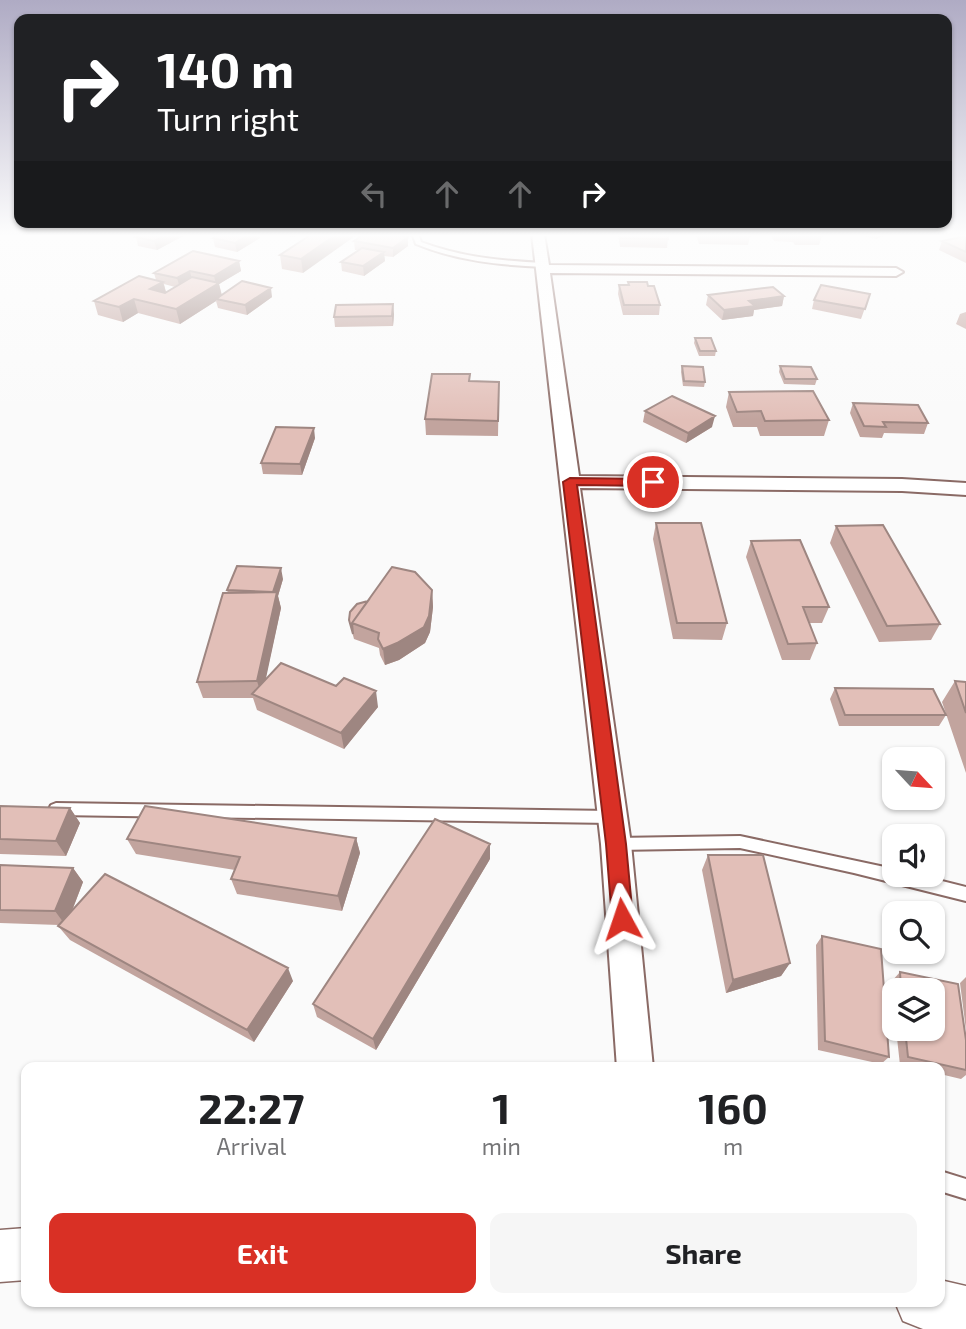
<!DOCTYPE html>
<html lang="en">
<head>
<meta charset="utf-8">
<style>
  :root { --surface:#fff; --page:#f6f6f6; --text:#202124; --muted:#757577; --accent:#d93025 }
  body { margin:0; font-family:"Exo 2",sans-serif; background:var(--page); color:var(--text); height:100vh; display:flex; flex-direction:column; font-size:26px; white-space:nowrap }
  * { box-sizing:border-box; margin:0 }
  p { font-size:23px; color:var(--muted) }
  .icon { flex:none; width:38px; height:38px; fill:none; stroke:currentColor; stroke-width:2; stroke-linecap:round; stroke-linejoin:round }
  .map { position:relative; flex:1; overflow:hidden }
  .panel { position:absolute; left:21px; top:1062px; width:924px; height:245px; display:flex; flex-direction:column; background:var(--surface); border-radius:14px; box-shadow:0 2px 5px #0004 }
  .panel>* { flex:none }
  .guide { position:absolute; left:14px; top:14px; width:938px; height:214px; border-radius:14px; box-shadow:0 2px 5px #0004; background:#202124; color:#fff; overflow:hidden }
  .needle { width:46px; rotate:116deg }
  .fabs { position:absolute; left:882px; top:747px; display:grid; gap:14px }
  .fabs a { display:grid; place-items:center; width:63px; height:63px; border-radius:14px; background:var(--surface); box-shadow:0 2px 5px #0004; font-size:35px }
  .pin { position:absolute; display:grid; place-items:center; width:60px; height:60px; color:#fff; margin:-30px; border:4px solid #fff; border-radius:50%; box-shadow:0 2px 7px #0007 }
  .me { position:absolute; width:77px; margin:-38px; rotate:355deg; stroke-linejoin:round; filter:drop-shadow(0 0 5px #0008) }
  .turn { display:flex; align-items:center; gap:24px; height:147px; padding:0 28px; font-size:32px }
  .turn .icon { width:91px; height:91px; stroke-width:2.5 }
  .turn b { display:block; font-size:49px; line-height:60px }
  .lanes { display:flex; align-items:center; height:66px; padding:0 28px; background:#0003; justify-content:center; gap:35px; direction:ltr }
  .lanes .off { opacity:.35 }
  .eta { display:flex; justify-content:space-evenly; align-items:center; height:119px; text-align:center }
  .eta b { font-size:42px; font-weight:700; line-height:49px }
  .action { display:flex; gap:14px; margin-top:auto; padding:14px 28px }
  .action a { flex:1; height:80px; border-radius:14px; background:var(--accent); color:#fff; font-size:28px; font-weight:700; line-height:80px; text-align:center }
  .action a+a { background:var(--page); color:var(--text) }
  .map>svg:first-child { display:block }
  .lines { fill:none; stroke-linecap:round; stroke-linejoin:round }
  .service-casing { stroke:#8a6a65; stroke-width:4 }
  .minor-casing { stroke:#8a6a65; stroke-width:4 }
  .tertiary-casing { stroke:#8a6a65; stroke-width:3 }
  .service { fill:#fff; fill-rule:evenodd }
  .minor { fill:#fff; fill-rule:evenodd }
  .tertiary { fill:#fff; fill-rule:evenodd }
  .wall { fill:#c2a49e; fill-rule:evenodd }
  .shaded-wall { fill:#9e8681 }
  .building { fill:#e2bfb8; stroke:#9e8681; stroke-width:2 }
  .route { fill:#d93025; stroke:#8d1f18; stroke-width:2 }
</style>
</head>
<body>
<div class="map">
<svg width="966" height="1329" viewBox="0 0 966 1329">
  <rect width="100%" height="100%" fill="#fafafa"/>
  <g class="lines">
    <defs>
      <path id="service" d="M421 234 419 236 421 242C461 257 501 261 544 263L547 265 544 267C500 265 457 261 416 244L413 236 414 234Z
        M56 803 612 811 617 813 619 817 617 821 612 823 56 815 51 813 49 809 51 805Z
        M740 836 894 869V875H918L966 887V901L854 873 740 848 616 850 611 849 609 844 611 839 616 838Z
        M940 1171 966 1179V1199L940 1191Z"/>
      <path id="minor" d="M532 234H544L549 265 896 268 903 272 896 276 550 273 579 476 902 479 966 483V495L902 491 580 488 631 844 653 1068H617L601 844Z"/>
      <path id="tertiary" d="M26 1228V1280L0 1282V1230Z
        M940 1280 966 1286V1329H923L903 1321 895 1302H940Z"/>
    </defs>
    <!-- service casing -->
    <use href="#service" class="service-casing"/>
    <!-- minor casing -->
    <use href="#minor" class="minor-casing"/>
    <!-- tertiary casing -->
    <use href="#tertiary" class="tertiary-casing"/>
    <!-- service -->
    <use href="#service" class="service"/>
    <!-- minor -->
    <use href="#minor" class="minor"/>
    <!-- tertiary -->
    <use href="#tertiary" class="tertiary"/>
  </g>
  <!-- wall -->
  <path class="wall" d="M142 234H196L192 236 185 235 157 250 138 246 136 237Z
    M220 234H259L260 238 237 252 215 247 213 238Z
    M276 234H299L293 237Z
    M312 234 303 273 282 269 280 255Z
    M618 234H667L668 239 667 248 620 247Z
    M696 234H750V236L748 245 699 244Z
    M770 234H821L822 236 819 245H795L793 242 774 241Z
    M855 234H887L876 239Z
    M966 236V263L939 250 942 241Z
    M408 237V246L393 257 384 256 385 261 364 276 342 271 341 262 358 250H355L354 241Z
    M239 261 241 271 219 284 222 295 272 297 247 315 218 308 216 301 180 324 138 313 123 322 98 315 94 301 156 280 154 273ZM164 284 175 287 166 292Z
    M628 282 660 305 659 315H623L618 294 619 285H628Z
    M870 294 861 319 812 309 814 300Z
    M708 295 784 296 782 306 754 310 753 316 722 320 706 305Z
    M966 312V329L956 324 960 314Z
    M394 314 393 326 335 327 334 317Z
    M695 338 716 351 715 356H699L694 343Z
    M682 366 705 382 704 387 683 386 681 372Z
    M780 366 817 379 815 385 784 384 779 372Z
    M470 381 499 382 498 436 426 435 425 419Z
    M729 392 829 420 824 436H760L757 427H733L726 407Z
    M853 403 928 423 924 434 884 433 882 438 860 437 850 413Z
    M645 411 712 427 686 443 643 422Z
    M315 438 302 475 263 474 261 463Z
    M656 523 727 623 722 640 673 639 653 539Z
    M836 526 940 624 931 640 879 642 830 543Z
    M751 541 829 607 822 623H809L817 643 810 660H782L746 557Z
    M283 579 278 596 281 608 265 680 378 707 344 749 257 710 253 698H203L197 682 228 593 227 590Z
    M432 590 433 607 430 632 425 643 399 660 385 665 380 655 379 648 354 639 349 620Z
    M955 681 966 682V773L942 702Z
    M835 688 946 715 939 726H839L830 699Z
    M0 806 70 808 80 823 66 856 0 854Z
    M356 838 360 853 342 911 237 894 231 879 235 870 136 854 127 839Z
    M708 855 790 963 781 976 726 993 702 870Z
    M490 859 376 1050 317 1017 313 1004Z
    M0 865 73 868 83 882 72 911 293 981 254 1042 70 940 58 926 59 925 0 923Z
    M822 936 889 1057 881 1064 818 1050 816 945Z
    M900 972 958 984 966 1040V1075L961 1079 940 1074V1068H912L900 1065 896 1029H933V990H894V1008L892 981Z
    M966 977V1030L960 983Z"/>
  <!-- shaded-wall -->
  <path class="shaded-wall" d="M168 234 185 235 157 250 154 241Z
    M250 234H259L260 238 237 252 235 243Z
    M337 234H358L303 273 301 259Z
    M877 234H887L876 239Z
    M408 237V246L393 257V248Z
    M384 252 385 261 364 276 363 266Z
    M239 261 241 271 219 284 222 297 216 299V301L180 324 176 309 216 285 214 276Z
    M190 271 192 280 180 288 177 278Z
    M163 282 167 296 150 289Z
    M271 288 272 297 247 315 245 305Z
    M784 296 782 306 754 310 753 316 722 320 724 310 749 301Z
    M134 299 138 313 123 322 119 307Z
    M393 304 394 314 393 326 392 316Z
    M715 416 712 427 686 443 688 433Z
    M314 428 315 438 302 475 300 464Z
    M281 568 283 579 278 596 281 608 262 697 257 681 273 592Z
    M432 590 433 607 430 632 425 643 399 660 385 665 383 649Z
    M376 691 378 707 344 749 341 733Z
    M70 808 80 823 66 856 56 841Z
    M356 838 360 853 342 911 338 896Z
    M490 844V859L376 1050 373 1039Z
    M73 868 83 882 66 926 55 911Z
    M790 963 781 976 726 993 733 980Z
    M288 968 293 981 254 1042 247 1030Z"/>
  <!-- building -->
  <path class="building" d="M142 234H168L154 241 136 237Z
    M220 234H250L235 243 213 238Z
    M312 234H337L301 259 280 255Z
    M364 234H389L408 237 393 248 354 241Z
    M620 234H667L668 239 621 238Z
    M700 234H750V236L700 235Z
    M796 234H821L822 236H798Z
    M966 236V252L942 241Z
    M362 248 384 252 363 266 341 262Z
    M193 251 239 261 214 276 190 271 177 278 154 273Z
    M139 276 163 282 150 289 165 293 192 277 219 283 176 309 134 299 119 307 94 301Z
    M242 281 271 288 245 305 216 299Z
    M628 282H647L648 286H654L660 305H624L619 285H629Z
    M821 285 870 294 865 309 814 300Z
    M773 287 784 296 749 301 755 306 724 310 708 295Z
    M393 304 392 316 334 317 336 305Z
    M695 338H711L716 351H700Z
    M682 366 703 367 705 382 684 381Z
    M780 366 811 367 817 379H785Z
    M432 374H470L469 381 499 382 498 421 425 419Z
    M813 391 829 420 765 421 761 411 737 412 729 392Z
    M672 396 715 416 688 433 645 411Z
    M853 403 918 405 928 423 883 422 886 427 864 426Z
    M276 427 314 428 300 464 261 463Z
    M656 523H701L727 623H677Z
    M883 525 940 624 887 626 836 526Z
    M800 540 829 607H803L817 643 788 644 751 541Z
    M237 566 281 568 273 592 227 590Z
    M392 567 415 572 432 590 429 616 424 627 397 643 383 649 378 639 379 633 352 623Z
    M277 592 257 681 197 682 223 593Z
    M368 601 352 623 353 634 349 620 350 612 357 604Z
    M281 663 336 686 344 678 376 691 341 733 252 694Z
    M955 681 966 682V713Z
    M835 688 933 689 946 715H845Z
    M0 806 70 808 56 841 0 839Z
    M145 806 356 838 338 896 231 879 240 857 127 839Z
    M435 819 490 844 373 1039 313 1004Z
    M708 855H763L790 963 733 980Z
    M0 865 73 868 55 911 0 910Z
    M105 874 288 968 247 1030 58 926Z
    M822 936 881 949 889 1057 825 1041Z
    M900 972 958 984 966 1040V1070L908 1057 905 1029H933V990H901Z"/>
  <!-- sky -->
  <linearGradient id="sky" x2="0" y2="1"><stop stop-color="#afabc4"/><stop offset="0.56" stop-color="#fdfdfd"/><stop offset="1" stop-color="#fdfdfd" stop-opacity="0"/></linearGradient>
  <rect width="966" height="420" fill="url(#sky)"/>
  <!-- route -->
  <path class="route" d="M570 478 653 479 659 482 653 486 577 485 626 844 633 919 630 925 622 928 615 925 612 919 606 844 563 482Z"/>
</svg>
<div class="fabs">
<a><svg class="needle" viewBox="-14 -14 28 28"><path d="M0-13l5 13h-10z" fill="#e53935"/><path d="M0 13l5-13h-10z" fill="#757577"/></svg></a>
<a><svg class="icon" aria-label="sound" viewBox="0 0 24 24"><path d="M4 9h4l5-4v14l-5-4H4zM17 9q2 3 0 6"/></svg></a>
<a><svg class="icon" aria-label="search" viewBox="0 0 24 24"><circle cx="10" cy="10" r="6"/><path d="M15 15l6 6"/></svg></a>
<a><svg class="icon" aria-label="layers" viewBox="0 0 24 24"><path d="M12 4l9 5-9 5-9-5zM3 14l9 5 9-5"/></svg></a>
</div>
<div class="pin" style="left:653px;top:482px;background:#d93025"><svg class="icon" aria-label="arrive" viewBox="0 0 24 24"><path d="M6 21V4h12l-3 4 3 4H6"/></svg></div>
<svg class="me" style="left:622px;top:919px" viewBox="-20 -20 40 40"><path d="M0-17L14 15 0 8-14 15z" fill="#d93025" stroke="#fff" stroke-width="4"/></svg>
<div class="guide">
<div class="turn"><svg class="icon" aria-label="right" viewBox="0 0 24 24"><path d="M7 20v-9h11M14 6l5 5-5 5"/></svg><div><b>140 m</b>Turn right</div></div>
<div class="lanes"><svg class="icon off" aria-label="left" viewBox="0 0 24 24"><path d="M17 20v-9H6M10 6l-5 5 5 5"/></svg><svg class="icon off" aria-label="ahead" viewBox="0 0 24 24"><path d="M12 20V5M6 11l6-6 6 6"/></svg><svg class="icon off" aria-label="ahead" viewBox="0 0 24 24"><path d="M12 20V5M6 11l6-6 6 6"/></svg><svg class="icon" aria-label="right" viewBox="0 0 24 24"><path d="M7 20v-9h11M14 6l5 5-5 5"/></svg></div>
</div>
<section class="panel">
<div class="eta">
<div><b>22:27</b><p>Arrival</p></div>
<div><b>1</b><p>min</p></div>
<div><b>160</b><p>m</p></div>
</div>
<div class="action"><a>Exit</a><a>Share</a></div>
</section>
</div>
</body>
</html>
